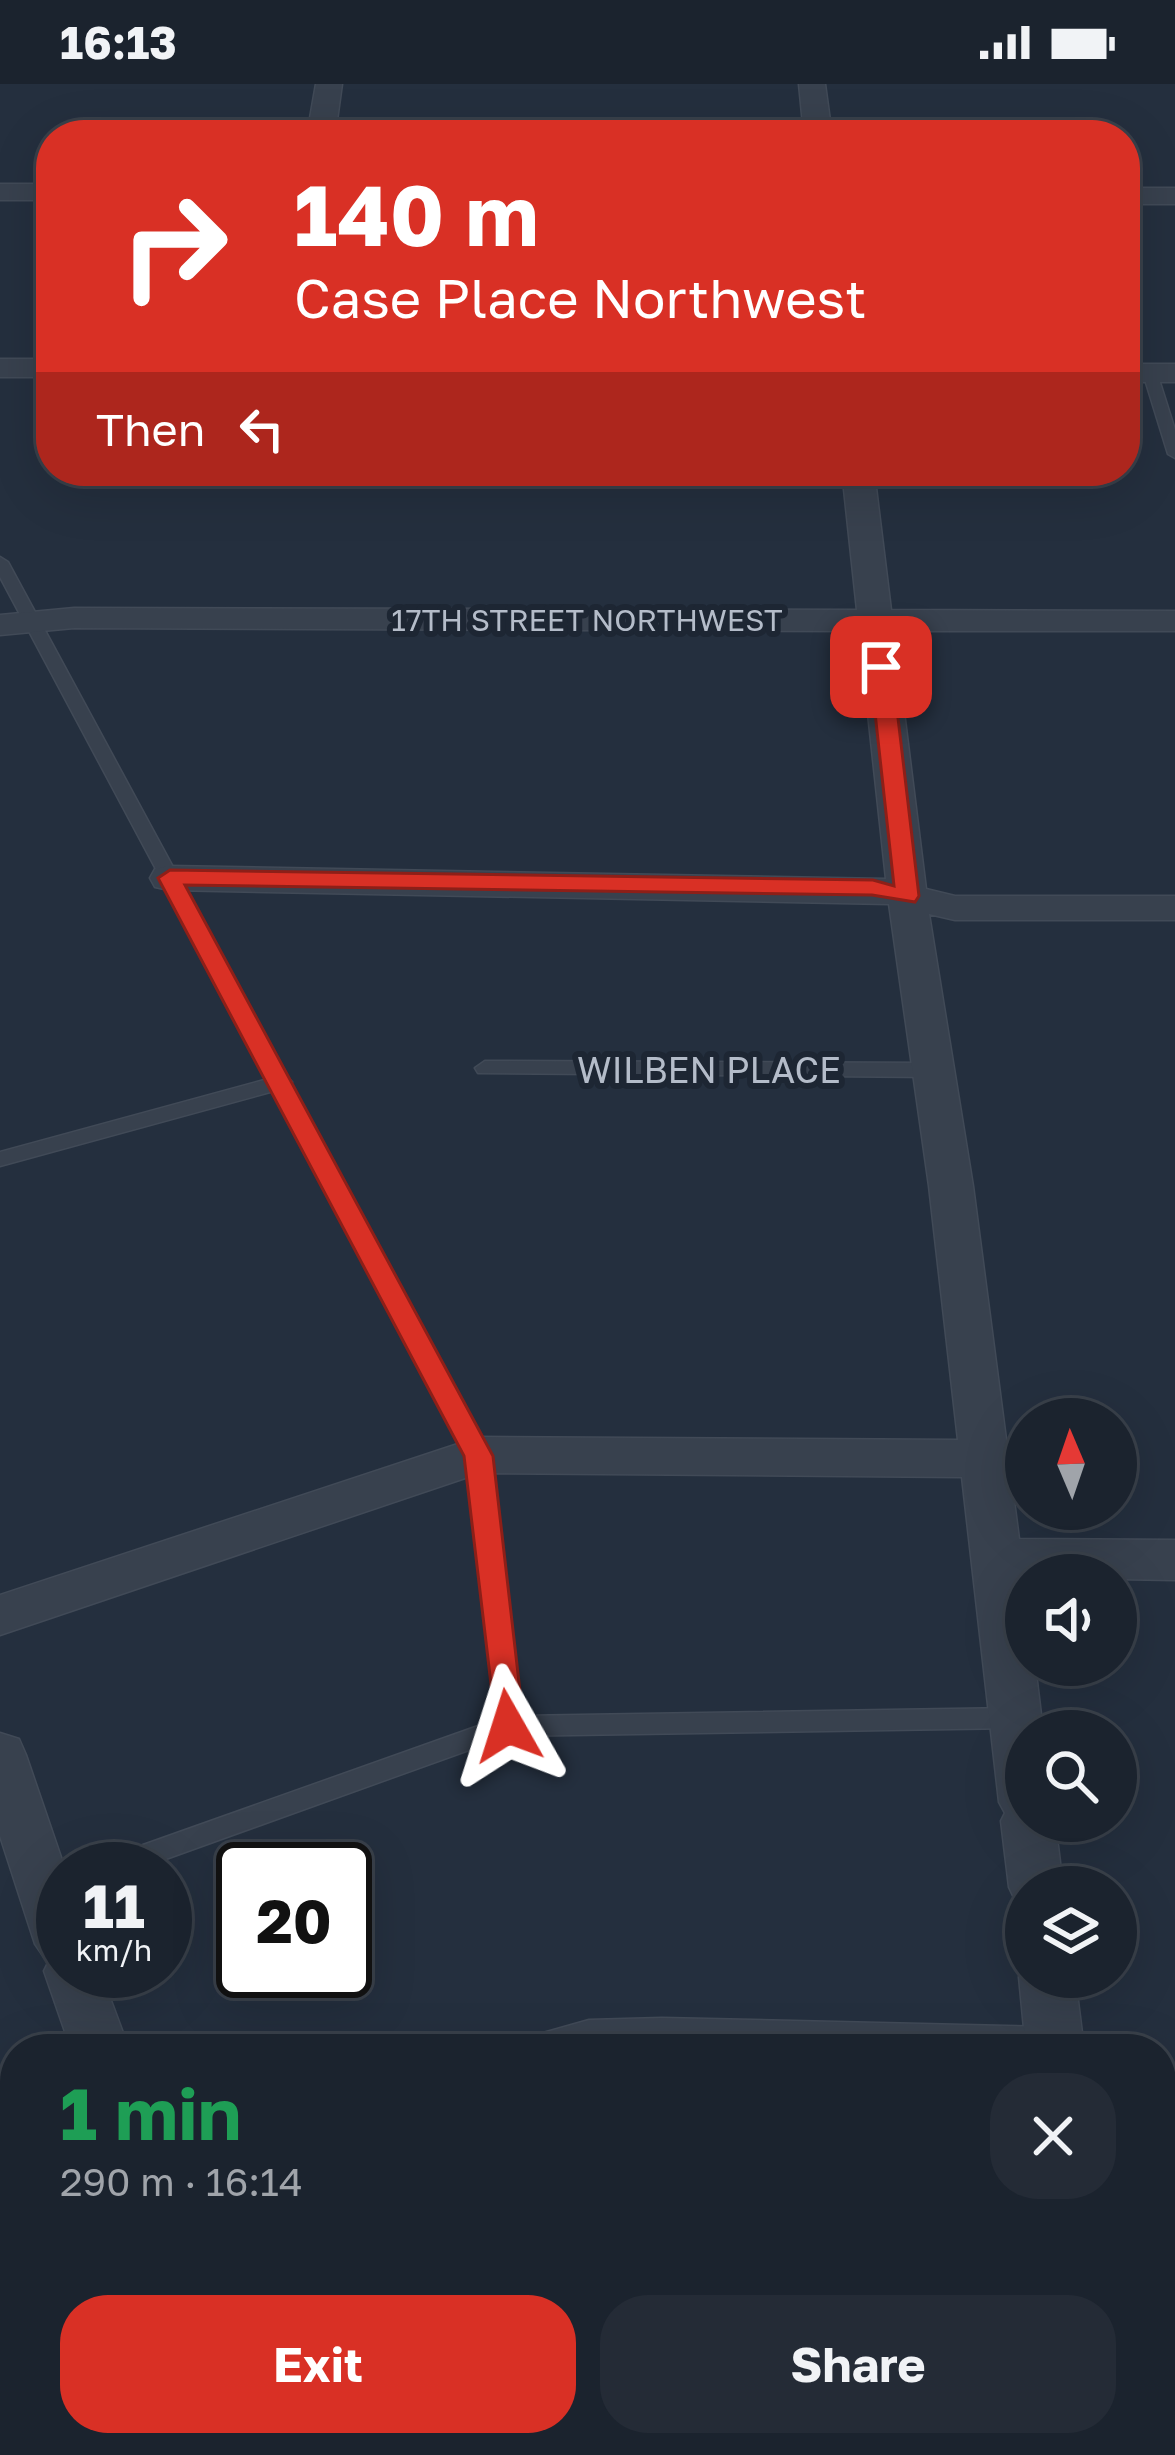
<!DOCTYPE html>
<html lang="en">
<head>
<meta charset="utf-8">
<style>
  :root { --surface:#1b232e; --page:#242b36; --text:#f1f3f6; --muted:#a0a4aa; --line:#39404a; --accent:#d93025 }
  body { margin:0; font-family:"Golos Text",sans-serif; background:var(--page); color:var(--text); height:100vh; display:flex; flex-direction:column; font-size:45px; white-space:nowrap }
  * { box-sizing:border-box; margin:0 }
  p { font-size:39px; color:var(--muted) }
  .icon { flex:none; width:66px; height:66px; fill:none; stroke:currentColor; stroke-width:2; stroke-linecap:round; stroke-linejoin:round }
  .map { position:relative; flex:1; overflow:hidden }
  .panel { position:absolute; left:0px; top:1950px; width:1176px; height:423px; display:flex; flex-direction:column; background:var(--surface); border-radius:48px 48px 0 0; box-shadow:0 12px 48px #0002,0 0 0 3px var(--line) }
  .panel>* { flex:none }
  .banner { position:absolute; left:36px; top:36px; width:1104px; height:366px; border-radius:48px; box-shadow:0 12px 48px #0002,0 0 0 3px var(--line); background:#d93025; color:#fff; overflow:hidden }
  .needle { width:78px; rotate:358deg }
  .controls { position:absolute; left:1005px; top:1314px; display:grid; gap:24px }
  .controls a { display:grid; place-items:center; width:132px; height:132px; border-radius:50%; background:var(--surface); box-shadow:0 12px 48px #0002,0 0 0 3px var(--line); font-size:60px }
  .speed { position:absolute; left:36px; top:1758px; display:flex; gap:24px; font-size:60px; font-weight:700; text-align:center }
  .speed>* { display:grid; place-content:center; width:156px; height:156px; border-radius:50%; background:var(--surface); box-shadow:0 12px 48px #0002,0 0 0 3px var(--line); line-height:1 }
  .speed small { font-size:30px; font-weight:400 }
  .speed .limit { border:6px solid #111; border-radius:18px; background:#fff; color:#111 }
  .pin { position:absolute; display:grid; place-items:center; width:102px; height:102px; color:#fff; margin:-51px; border-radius:24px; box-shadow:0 6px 18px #0006 }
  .me { position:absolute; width:132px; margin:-66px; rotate:354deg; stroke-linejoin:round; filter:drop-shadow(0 0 9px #0008) }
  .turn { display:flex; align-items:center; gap:42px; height:252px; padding:0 60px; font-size:54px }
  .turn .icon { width:156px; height:156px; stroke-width:2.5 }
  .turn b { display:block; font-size:84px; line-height:102px }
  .then { display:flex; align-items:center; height:114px; padding:0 60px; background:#0003; gap:24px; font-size:45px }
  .round { display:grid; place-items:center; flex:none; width:126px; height:126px; border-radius:48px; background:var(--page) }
  .head { display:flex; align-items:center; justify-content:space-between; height:204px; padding:0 60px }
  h1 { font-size:72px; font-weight:700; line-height:90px; color:#1e9e55 }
  .cta { display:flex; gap:24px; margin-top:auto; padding:24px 60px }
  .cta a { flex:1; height:138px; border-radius:48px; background:var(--accent); color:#fff; font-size:48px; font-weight:700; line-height:138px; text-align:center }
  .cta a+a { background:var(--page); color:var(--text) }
  .status { display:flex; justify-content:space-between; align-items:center; height:84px; padding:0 60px; background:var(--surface); direction:ltr }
  .status svg { height:33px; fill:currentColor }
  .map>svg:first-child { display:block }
  .green { fill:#263c3f }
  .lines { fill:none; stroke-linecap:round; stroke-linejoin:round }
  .service-casing { stroke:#414a57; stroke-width:3 }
  .minor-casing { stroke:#414a57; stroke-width:3 }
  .service { fill:#38414e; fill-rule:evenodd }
  .minor { fill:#38414e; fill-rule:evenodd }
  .route { fill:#d93025; stroke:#8d1f18; stroke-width:3 }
  .labels { text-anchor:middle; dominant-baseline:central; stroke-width:12; stroke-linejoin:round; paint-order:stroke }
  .far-street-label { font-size:30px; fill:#b4bcc9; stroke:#1d2633 }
  .street-label { font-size:36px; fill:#b4bcc9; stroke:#1d2633 }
</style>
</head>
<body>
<div class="status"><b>16:13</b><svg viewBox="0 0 49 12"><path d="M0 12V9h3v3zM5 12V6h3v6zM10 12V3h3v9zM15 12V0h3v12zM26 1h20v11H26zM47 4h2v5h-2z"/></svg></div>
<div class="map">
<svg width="1175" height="2371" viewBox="0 0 1175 2371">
  <rect width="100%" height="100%" fill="#242f3e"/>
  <!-- green -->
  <path class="green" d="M0 2279H15V2358H100L104 2371H0Z"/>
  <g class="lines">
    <defs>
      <path id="service" d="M1145 286 1157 289 1175 346V374L1168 370 1143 289Z
        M0 473 8 478 286 992 292 998 290 1001 490 1371 519 1632 1015 1624 1024 1627 1027 1634 1024 1641 1015 1644 508 1652 138 1785H94L98 1777 495 1636 468 1371 274 1007 0 1082V1068L268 995 0 493Z
        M485 977 934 979 944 986 934 993 478 989 475 984Z
        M662 1934 1052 1943 1061 1946 1065 1955 1058 1965C925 1965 793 1957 661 1958 611 1958 563 1965 514 1965L518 1956 589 1936Z
        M1161 2325H1175V2355H1161Z
        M614 2358H677L672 2368 666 2371H604L608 2360Z"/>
      <path id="minor" d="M316 0H342L335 51H307Z
        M799 0H825L832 51H804Z
        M0 100H51V116H0Z
        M1125 104H1175V120H1125Z
        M0 275H51V293H0Z
        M1125 280H1175V298H1125Z
        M842 387H874L891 526 1175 527V547H894L926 805 955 812H1175V836H955L929 830 973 1102 1019 1455 1175 1456V1496L1116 1495V1491H1026L1024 1495 1026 1581H1035L1043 1647H1026V1737H1055L1063 1803H1026V1823L1017 1820 1009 1803 1001 1737 1005 1729 999 1718 962 1393 480 1389 0 1551V1511L479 1353 958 1356 929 1102 889 820 169 806 155 803 150 794 155 785 169 782 886 795 859 547 74 544 0 551V531L74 524 857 526Z
        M0 1649 19 1655 26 1671 65 1785 63 1887H100L129 1965H71L44 1887 48 1879 35 1860 0 1752Z
        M1026 1878V1893H1075L1084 1965H1026L1019 1893Z
        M205 2358H269L273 2371H209Z
        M1071 2358H1135L1137 2371H1073Z"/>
    </defs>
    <!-- service casing -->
    <use href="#service" class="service-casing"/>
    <!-- minor casing -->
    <use href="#minor" class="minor-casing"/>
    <!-- service -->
    <use href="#service" class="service"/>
    <!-- minor -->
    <use href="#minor" class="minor"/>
  </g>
  <!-- route -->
  <path class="route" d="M881 576 892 583 919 812 915 818 872 811 185 801 493 1372 524 1642 519 1651 508 1655 497 1651 464 1372 158 794 170 786 873 796 894 802 870 583Z"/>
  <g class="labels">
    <!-- far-street labels -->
    <g class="far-street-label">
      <text x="587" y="536">17TH STREET NORTHWEST</text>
    </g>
    <!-- street labels -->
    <g class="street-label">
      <text x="709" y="985">WILBEN PLACE</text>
    </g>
  </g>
</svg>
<div class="controls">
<a><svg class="needle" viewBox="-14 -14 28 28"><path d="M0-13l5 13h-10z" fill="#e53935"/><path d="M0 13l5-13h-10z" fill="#a0a4aa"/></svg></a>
<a><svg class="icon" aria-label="sound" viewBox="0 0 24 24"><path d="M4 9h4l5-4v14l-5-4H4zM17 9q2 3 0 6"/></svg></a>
<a><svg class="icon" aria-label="search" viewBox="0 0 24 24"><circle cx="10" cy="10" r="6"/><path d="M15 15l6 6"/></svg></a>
<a><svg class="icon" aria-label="layers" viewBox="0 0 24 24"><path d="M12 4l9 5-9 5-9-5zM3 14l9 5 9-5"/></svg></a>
</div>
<div class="speed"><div>11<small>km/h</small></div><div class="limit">20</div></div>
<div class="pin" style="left:881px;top:583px;background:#d93025"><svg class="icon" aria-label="arrive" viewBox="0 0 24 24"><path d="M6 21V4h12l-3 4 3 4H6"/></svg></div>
<svg class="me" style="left:508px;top:1642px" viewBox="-20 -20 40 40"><path d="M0-17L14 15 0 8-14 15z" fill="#d93025" stroke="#fff" stroke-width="4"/></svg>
<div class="banner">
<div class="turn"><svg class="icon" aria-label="right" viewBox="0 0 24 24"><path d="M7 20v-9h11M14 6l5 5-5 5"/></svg><div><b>140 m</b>Case Place Northwest</div></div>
<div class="then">Then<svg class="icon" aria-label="left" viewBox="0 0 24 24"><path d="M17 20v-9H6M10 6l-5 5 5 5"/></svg></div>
</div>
<section class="panel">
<div class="head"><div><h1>1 min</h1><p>290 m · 16:14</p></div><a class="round"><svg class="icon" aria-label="close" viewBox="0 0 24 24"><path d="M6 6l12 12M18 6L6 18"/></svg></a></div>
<div class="cta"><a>Exit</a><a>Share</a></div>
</section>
</div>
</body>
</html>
